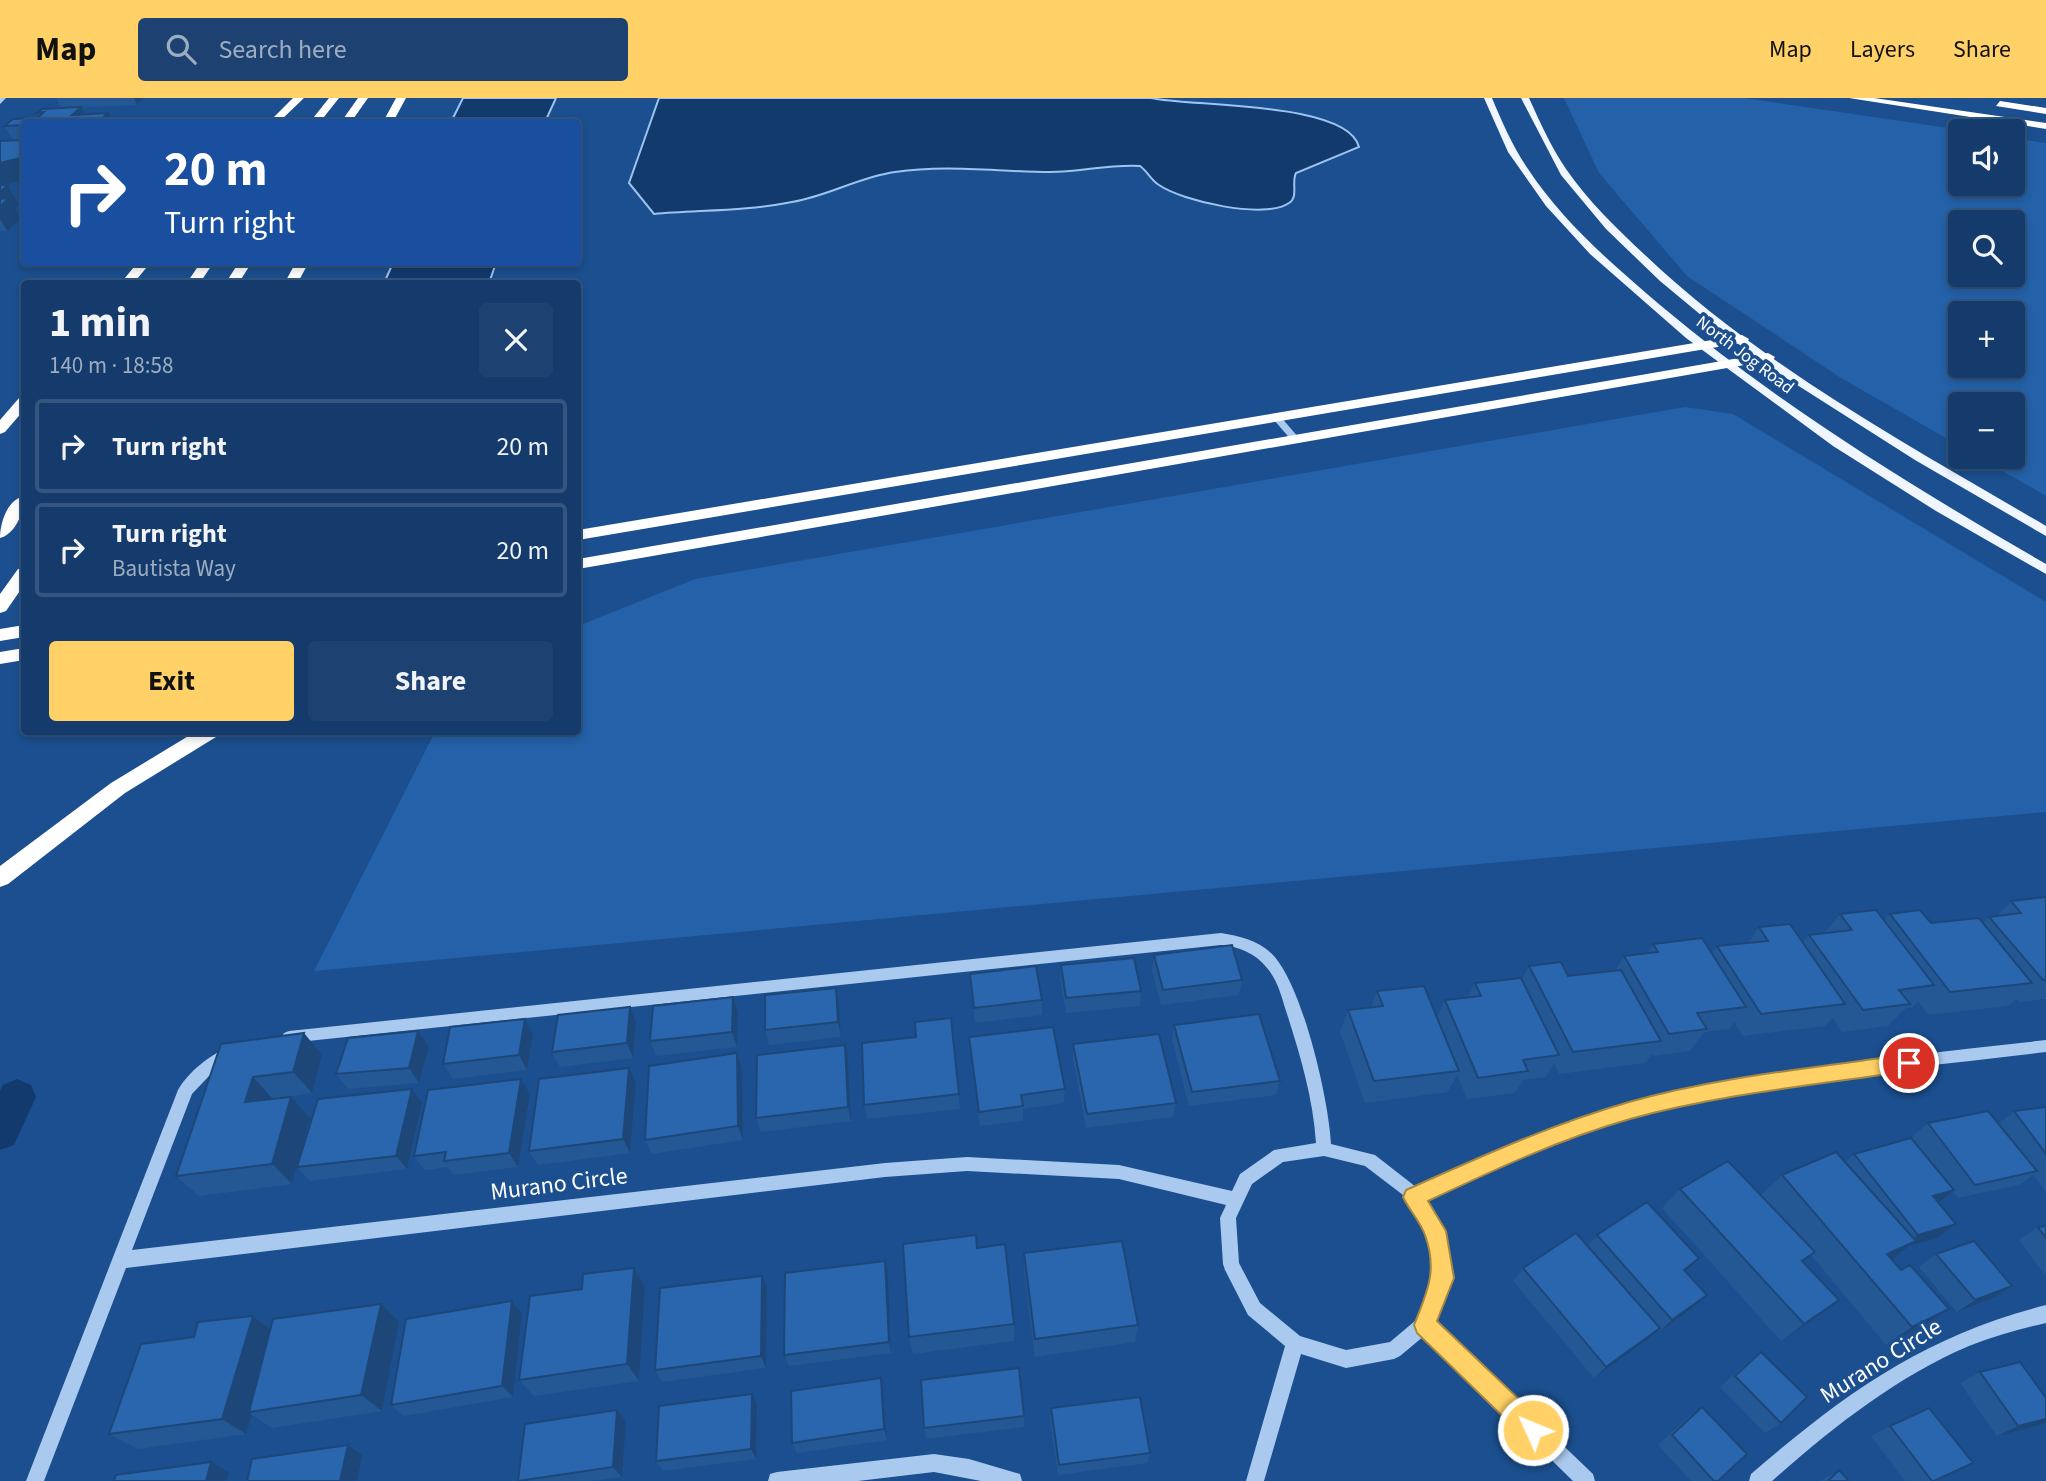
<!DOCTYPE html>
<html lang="en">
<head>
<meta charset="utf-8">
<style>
  :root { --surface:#143b6b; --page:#1d4271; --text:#f1f3f6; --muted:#9dadc1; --line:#33557e; --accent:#ffd166 }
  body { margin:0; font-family:"Source Sans 3",sans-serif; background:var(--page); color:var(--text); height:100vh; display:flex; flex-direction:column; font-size:26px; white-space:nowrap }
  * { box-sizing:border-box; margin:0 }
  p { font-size:23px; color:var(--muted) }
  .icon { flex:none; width:38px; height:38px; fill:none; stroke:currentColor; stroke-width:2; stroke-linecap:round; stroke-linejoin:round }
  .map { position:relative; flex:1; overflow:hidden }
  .sheet { position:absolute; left:21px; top:182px; width:560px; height:455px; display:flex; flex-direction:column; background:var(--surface); border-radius:7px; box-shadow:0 4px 10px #0003,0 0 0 2px var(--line) }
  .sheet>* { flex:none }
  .banner { position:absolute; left:21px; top:21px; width:560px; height:147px; border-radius:7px; box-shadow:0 4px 10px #0003,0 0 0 2px var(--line); background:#1a4fa0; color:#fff; overflow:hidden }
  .controls { position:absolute; left:1948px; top:21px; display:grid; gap:14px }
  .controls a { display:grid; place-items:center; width:77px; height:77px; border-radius:7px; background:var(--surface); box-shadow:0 4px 10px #0003,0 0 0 2px var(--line); font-size:35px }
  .pin { position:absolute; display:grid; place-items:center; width:60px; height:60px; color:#fff; margin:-30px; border:4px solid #fff; border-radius:50%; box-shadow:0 2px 7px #0007 }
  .me { position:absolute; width:77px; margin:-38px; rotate:314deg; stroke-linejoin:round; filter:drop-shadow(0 0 5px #0008) }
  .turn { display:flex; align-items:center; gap:24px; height:147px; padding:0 28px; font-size:32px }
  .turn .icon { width:91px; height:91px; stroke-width:2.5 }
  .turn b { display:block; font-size:49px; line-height:60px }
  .round { display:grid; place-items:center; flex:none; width:74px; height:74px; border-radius:7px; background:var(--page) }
  .overview { display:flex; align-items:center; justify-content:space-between; height:119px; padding:0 28px }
  h1 { font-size:42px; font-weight:700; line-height:52px }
  .action { display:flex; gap:14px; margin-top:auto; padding:14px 28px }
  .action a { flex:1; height:80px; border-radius:7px; background:var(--accent); color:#111; font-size:28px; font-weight:700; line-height:80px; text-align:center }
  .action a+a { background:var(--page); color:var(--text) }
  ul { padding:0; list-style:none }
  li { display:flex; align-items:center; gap:21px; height:94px; margin:0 14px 10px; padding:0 14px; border:4px solid var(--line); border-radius:7px }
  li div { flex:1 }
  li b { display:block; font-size:26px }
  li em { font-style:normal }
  header { display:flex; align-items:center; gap:42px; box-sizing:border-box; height:98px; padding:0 35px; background:var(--accent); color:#111 }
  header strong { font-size:33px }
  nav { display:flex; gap:38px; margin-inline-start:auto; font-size:24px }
  .search { width:490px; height:63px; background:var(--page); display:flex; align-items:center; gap:18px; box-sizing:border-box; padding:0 24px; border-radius:7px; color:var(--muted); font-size:26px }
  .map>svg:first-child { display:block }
  .green { fill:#2461a8; fill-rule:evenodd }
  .water { fill:#123a6d; stroke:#9cc4f0; stroke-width:2 }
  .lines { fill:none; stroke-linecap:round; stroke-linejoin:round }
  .canal { fill:#123a6d; fill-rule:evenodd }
  .minor { fill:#a9c9ee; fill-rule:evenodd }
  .major { fill:#f0f6ff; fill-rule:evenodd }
  .highway { fill:#fff; fill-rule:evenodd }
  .wall { fill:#245895 }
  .shaded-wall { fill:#1d4779 }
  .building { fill:#2a66ad; stroke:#1d4779; stroke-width:2 }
  .route { fill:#ffd166; stroke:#a68842; stroke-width:2 }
  .labels { text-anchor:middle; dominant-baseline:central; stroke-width:7; stroke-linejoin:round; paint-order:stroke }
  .far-street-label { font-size:18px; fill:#fff; stroke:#1b4f8f }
  .near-street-label { font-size:24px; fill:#fff; stroke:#1b4f8f }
</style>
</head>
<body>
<header>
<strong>Map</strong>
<div class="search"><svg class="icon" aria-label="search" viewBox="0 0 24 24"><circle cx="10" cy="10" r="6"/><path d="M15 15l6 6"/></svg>Search here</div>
<nav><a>Map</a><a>Layers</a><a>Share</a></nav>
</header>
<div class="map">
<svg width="2046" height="1383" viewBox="0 0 2046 1383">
  <rect width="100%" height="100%" fill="#1b4f8f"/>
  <!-- green -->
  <path class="green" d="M1564 0H1744L1969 33H1960V86H2012L2013 40 2046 45V398L1978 359H2012V306H1960V348L1841 280 1687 178 1599 75ZM1960 124H2012V177H1960ZM1960 215H2012V268H1960Z
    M1685 309 1733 316 2046 504V714L314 873 435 634H578V528L695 481Z"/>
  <!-- water -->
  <path class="water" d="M463 0H556L545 24H451Z
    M659 0H1151C1191 9 1348 3 1359 49L1296 75C1291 84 1299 99 1289 105 1265 122 1182 103 1159 87 1151 82 1148 74 1140 68 1109 66 1081 74 1050 74 999 74 947 66 895 74 859 79 828 98 792 104 747 113 699 112 654 116L629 85Z
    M393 165V164L496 165 489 185H384Z"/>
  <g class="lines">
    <!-- canal -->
    <path class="canal" d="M17 981 31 987 36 999 14 1047 0 1052V993L3 987Z"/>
    <!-- minor -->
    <path class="minor" d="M0 0H6L0 6Z
      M1277 317 1280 318 1299 340V344H1293L1274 322V318Z
      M1221 835C1239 838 1257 842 1271 855 1302 884 1329 1002 1331 1046L1375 1057 1416 1089C1486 1055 1558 1024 1633 1005 1768 969 1908 958 2046 942V954C1907 971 1767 982 1631 1019 1559 1038 1491 1068 1424 1102L1443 1133 1451 1180 1436 1226 1593 1376 1595 1383H1573L1424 1238 1400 1258 1394 1261 1346 1270 1301 1256 1264 1383H1246L1285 1248 1248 1217 1225 1172 1223 1166 1220 1120 1226 1107 1119 1081 967 1073 885 1079 126 1170 44 1383H26L178 992C188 974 211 956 229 949L234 950 236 955 234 960 209 978 192 996 132 1152 885 1065 967 1059 1119 1067 1232 1093 1240 1076 1274 1052 1316 1045C1313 1001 1301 960 1288 919 1282 902 1279 884 1267 870 1255 855 1240 849 1221 847L289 945 284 943 282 939 284 935 289 933ZM1324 1058 1365 1068 1403 1097 1427 1136 1435 1180 1422 1217 1390 1244 1346 1252 1300 1238 1260 1205 1239 1165 1236 1120 1252 1086 1283 1064Z
      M2046 1207V1225C2020 1231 1994 1238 1969 1248 1896 1279 1832 1330 1772 1383H1749L1751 1376C1845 1295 1924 1238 2046 1207Z
      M934 1356 969 1361 1013 1374 1020 1376 1022 1383H981L934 1374 858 1383H768L770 1376 777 1374Z"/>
    <!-- major -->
    <path class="major" d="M1484 0H1492C1502 24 1513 49 1528 71 1563 124 1612 166 1660 207 1779 307 1911 388 2046 466V476L1936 413 1833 348 1686 240 1590 156 1546 108 1508 54Z
      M1521 0H1529C1540 24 1551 49 1566 71 1588 103 1617 131 1645 157 1762 268 1908 347 2046 428V438L1915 362 1783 278 1719 232 1660 183 1606 131 1561 77Z"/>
    <!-- highway -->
    <path class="highway" d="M293 0H304L279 24H269Z
      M329 0H339L320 24H310Z
      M358 0H368L351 24H341Z
      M396 0H406L393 24H383Z
      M1849 0H1874L2046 25V31Z
      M2000 3 2046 10V16L1996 8Z
      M138 164H151L133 186H120Z
      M201 164H214L199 186H186Z
      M239 164H252L238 186H225Z
      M296 164H309L297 186H284Z
      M1742 237 1749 241 1747 244 578 442V432Z
      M1768 255 1775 259 1773 262 578 471V461Z
      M24 299V312L5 334 0 336V322L19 300Z
      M24 398C25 412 16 436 0 440 0 425 7 402 24 398Z
      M24 470V487L6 513 0 515V496L18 471Z
      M24 527V539L0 543V531Z
      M24 550V562L0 566V554Z
      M195 634H219L216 639 125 695 8 786 0 789V768L111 685Z"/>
  </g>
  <!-- wall -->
  <path class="wall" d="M56 0H144L137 7 61 10Z
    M81 9 24 24V81L11 85 8 87 19 107 15 110 21 120 7 133H0V43L13 42 4 28 37 20 39 19 37 15Z
    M2046 799V901L2019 904 2016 901 2008 908 1928 917 1918 903 1912 910H1906L1888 928 1842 934 1833 920 1825 928 1743 938 1734 924 1729 931 1704 934 1690 953 1653 958 1652 956 1645 965 1559 976 1554 965 1546 979 1523 982 1515 995 1467 1001 1457 977 1448 994 1365 1005 1340 934 1348 912 1371 909 1377 893 1437 919 1445 902 1468 899 1475 885 1522 882 1529 868 1568 878 1615 873 1624 858 1648 855 1653 846 1712 855 1717 848 1748 845 1759 829 1803 844 1809 837 1825 835 1840 816 1884 822 1890 816 1931 825H1983L1989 819 1997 818 2011 803Z
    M1154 857 1242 882 1239 897 1161 907 1152 872Z
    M1061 867 1141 893 1140 908 1066 915 1060 882Z
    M970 876 1042 902V917L975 925Z
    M733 899 738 914 737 949 656 958 650 943Z
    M839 905 841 939 769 947 765 932Z
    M951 920 960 1011 867 1021 864 1007 916 939Z
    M525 921 533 936 527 972 453 981 443 966Z
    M636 924 633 960 560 969 552 954Z
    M1174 927 1280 983 1276 997 1189 1008 1172 941Z
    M418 933 429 948 419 985 348 991 336 976Z
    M969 939 1065 991 1064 1005 1023 1011V1023L980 1028 970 954Z
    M221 946 322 957 312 995 272 1001 291 999 310 1020 292 1086 199 1098 176 1078Z
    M1073 946 1176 1005 1173 1019 1086 1030 1073 961Z
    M737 955 742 970 743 1042 652 1056 645 1042Z
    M848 961 851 1023 761 1034 756 1020Z
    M521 981 530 996 518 1069 454 1077 448 1069 425 1072 414 1058Z
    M636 985 630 1055 538 1067 529 1053Z
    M422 1005 407 1071 310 1083 297 1069Z
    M2046 1009V1094L2033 1077 2019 1087 1958 1100 1952 1093 1938 1104 1956 1126 1938 1140 1909 1148 1892 1161 1901 1172 1949 1211 1922 1229 1886 1247 1811 1157 1803 1164 1816 1220 1781 1243 1662 1110 1680 1091 1761 1097 1782 1077 1845 1064 1854 1056 1929 1062 1912 1039 1928 1025 1999 1026 2014 1013Z
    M2046 1128V1179L2019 1142 2038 1129Z
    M1597 1137 1686 1174 1694 1209 1659 1234 1658 1232 1648 1241 1594 1280 1513 1183 1523 1170 1588 1148Z
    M977 1150 1014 1226V1243L913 1256 909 1239Z
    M1024 1155 1138 1227 1135 1244 1035 1259 1024 1174Z
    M1936 1156 2012 1188 1993 1200 1957 1214 1919 1169Z
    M888 1176 891 1255 789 1268 784 1257Z
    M762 1178 767 1190 766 1270 662 1284 655 1272Z
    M645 1189 639 1283 534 1298 519 1282 582 1191Z
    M512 1203 522 1216 513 1299 404 1318 391 1307Z
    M381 1206 399 1224 382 1313 272 1330 252 1317 246 1336 138 1351 109 1336 194 1239 253 1218 270 1231Z
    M1761 1254 1781 1325 1765 1335 1720 1289 1746 1265Z
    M1980 1274 2046 1300V1324L2037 1328 1997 1338 1960 1285Z
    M883 1291 887 1342 797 1355 792 1345Z
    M757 1306 756 1361 663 1373 656 1363Z
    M1702 1309 1718 1383H1691L1658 1347 1688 1319Z
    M1051 1310 1150 1355 1147 1365 1058 1377 1050 1321Z
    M617 1312 626 1323 622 1379 593 1383H520Z
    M1024 1318V1329L926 1341 924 1330Z
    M1890 1328 1935 1383H1905L1871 1338Z
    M1839 1372 1849 1383H1821L1822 1382Z"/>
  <!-- shaded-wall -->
  <path class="shaded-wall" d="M134 0H144L137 7Z
    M81 9 89 24 72 17Z
    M108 15 113 24H98Z
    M24 59V81L11 85 8 87 19 107 15 110 21 120 7 133 0 121V65Z
    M836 890 839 905 841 939 838 924Z
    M733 899 738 914 737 949 732 934Z
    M630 909 636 924 633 960 627 945Z
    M525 921 533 936 527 972 519 957Z
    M418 933 429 948 419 985 409 970Z
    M304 935 322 957 312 995 293 974Z
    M845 947 848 961 851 1023 848 1009Z
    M737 955 742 970 743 1042 738 1028Z
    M629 970 636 985 630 1055 623 1041Z
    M253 979 272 1000 265 1025 245 1004Z
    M521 981 530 996 518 1069 509 1055Z
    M412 991 422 1005 407 1071 396 1058Z
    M291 999 310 1020 292 1086 272 1066Z
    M1954 1092 1937 1106 1933 1098Z
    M1956 1126 1938 1140 1909 1148 1891 1162 1863 1175 1887 1156 1902 1149 1918 1137Z
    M1699 1160 1686 1173 1671 1184 1684 1172Z
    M885 1163 888 1176 891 1255 889 1244Z
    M634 1170 645 1189 639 1283 627 1266Z
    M762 1178 767 1190 766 1270 761 1258Z
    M2012 1188 1993 1200 1957 1214 1975 1202Z
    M1707 1197 1694 1209 1659 1234 1672 1222Z
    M1839 1202 1816 1220 1781 1243 1804 1226Z
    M512 1203 522 1216 513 1299 502 1288Z
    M381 1206 399 1224 382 1313 361 1297Z
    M1949 1211 1922 1229 1886 1247 1912 1229Z
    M253 1218 275 1235 249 1314 252 1317 246 1336 222 1321Z
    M1660 1230 1648 1241 1594 1280 1606 1269Z
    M881 1280 883 1291 887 1342 884 1331Z
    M752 1296 757 1306 756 1361 751 1351Z
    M617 1312 626 1323 622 1379 613 1369Z
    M2046 1321V1324L2037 1328 1997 1338 2018 1328Z
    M348 1347 362 1357 357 1383H340Z
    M211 1364 229 1374 226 1383H206Z"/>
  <!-- building -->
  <path class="building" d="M81 9 72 17 108 15 98 24H24V27L4 28 13 21 37 20 44 14 37 15 42 11Z
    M24 42V59L0 65V43Z
    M0 87H8L0 94Z
    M9 100 0 109V101Z
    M2046 799V882H2043L1989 819 2021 815 2011 803Z
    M1876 812 1934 887 1899 892 1910 906 1863 912 1809 837 1852 832 1840 816Z
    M1920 812 1931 825 1979 820 2032 885 1950 894 1890 816Z
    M1790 826 1845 906 1761 916 1717 848 1768 843 1759 829Z
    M1702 840 1746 909 1697 915 1707 931 1669 936 1624 858 1658 854 1653 846Z
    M1232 847 1242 882 1163 892 1154 857Z
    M1134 860 1141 893 1066 900 1061 867Z
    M1561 864 1568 878 1621 872 1661 943 1573 954 1529 868Z
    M1036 868 1042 902 974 910 970 876Z
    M1521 880 1559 957 1523 962 1528 973 1478 980 1445 902 1481 898 1475 885Z
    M1424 888 1459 973 1374 983 1348 912 1383 908 1377 893Z
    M836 890 838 924 765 932V897Z
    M733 899 732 934 650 943 653 908Z
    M630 909 627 945 552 954 558 917Z
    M1259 916 1280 983 1192 994 1174 927Z
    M951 920 959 996 864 1007 862 945 916 939 915 924Z
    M525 921 519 957 443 966 450 929Z
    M1053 929 1065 991 1021 997 1023 1008 979 1014 969 939Z
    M418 933 409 970 336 976 348 940Z
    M304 935 293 974 253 979 245 1004 291 999 272 1066 176 1078 221 946Z
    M1159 936 1176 1005 1087 1016 1073 946Z
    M845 947 848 1009 756 1020 757 957Z
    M737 955 738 1028 645 1042 649 968Z
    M629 970 623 1041 529 1053 539 981Z
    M521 981 509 1055 444 1063 446 1054 414 1058 428 992Z
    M412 991 396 1058 297 1069 318 1001Z
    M2046 1009V1056L2014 1013Z
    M1988 1013 2037 1073 1975 1087 1928 1025Z
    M1911 1040 1954 1092 1933 1098 1956 1126 1918 1137 1854 1056Z
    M1836 1054 1916 1143 1887 1156 1901 1172 1910 1167 1949 1211 1912 1229 1782 1077Z
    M1728 1063 1815 1154 1802 1163 1839 1202 1804 1226 1680 1091Z
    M1647 1104 1699 1160 1684 1172 1707 1197 1672 1222 1597 1137Z
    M2046 1128V1140L2038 1129Z
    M1576 1135 1660 1230 1606 1269 1523 1170Z
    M976 1137 977 1150 1005 1146 1014 1226 909 1239 903 1146Z
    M1122 1143 1138 1227 1035 1241 1024 1155Z
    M1974 1143 2012 1188 1975 1202 1936 1156Z
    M885 1163 889 1244 784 1257 785 1175Z
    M634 1170 627 1266 519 1282 530 1198 582 1191 583 1176Z
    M762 1178 761 1258 655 1272 660 1190Z
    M512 1203 502 1288 391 1307 406 1221Z
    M381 1206 361 1297 249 1314 273 1221Z
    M253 1218 222 1321 109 1336 141 1246 194 1239 198 1224Z
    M1761 1254 1807 1299 1781 1325 1735 1278Z
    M2020 1264 2046 1300V1321L2018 1328 1980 1274Z
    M1019 1270 1024 1318 924 1330 921 1282Z
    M881 1280 884 1331 792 1345 791 1293Z
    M752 1296 751 1351 656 1363 659 1308Z
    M1140 1299 1150 1355 1059 1367 1051 1310Z
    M1702 1309 1747 1356 1718 1383H1714L1672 1337Z
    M1929 1310 1973 1365 1934 1383H1932L1890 1328Z
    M617 1312 613 1369 518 1383 525 1326Z
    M348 1347 340 1383H247L252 1361Z
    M211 1364 206 1383H114L116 1377Z
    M1839 1372 1849 1383H1828Z"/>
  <!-- route -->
  <path class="route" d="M1909 956 1915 959 1918 965 1915 971 1909 973C1816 987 1721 996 1630 1021 1560 1041 1494 1072 1428 1103L1446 1133 1454 1180 1437 1223 1542 1323 1545 1332 1542 1340 1533 1343 1525 1340 1417 1235 1414 1227C1427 1194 1438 1173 1425 1137 1420 1123 1409 1112 1403 1099L1406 1092C1480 1059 1552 1026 1629 1004 1720 978 1816 970 1909 956Z"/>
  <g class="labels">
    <!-- far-street labels -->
    <g class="far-street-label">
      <text transform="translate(1745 257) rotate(37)">North Jog Road</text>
    </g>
    <!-- near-street labels -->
    <g class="near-street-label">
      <text transform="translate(559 1086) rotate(-7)">Murano Circle</text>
      <text transform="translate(1881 1263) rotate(-32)">Murano Circle</text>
    </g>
  </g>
</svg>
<div class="controls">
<a><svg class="icon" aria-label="sound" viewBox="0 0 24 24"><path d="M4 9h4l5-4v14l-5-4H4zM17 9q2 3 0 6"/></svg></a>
<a><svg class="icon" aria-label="search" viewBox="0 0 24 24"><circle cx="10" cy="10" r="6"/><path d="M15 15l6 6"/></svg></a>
<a>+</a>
<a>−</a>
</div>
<div class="pin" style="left:1909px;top:965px;background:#d93025"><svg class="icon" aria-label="arrive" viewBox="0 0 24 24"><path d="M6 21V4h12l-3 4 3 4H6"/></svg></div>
<svg class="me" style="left:1533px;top:1332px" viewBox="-20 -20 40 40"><circle r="17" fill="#ffd166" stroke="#fff" stroke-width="3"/><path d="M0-11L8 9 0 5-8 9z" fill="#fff"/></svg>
<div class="banner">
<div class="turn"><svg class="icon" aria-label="right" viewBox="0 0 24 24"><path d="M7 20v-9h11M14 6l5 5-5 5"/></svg><div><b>20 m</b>Turn right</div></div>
</div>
<section class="sheet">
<div class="overview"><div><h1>1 min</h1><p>140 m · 18:58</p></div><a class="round"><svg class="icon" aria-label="close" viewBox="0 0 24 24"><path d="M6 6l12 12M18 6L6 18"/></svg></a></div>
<ul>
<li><svg class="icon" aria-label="right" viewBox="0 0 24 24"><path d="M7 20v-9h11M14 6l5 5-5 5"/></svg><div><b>Turn right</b></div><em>20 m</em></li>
<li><svg class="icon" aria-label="right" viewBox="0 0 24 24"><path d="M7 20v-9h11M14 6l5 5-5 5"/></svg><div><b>Turn right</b><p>Bautista Way</p></div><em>20 m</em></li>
</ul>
<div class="action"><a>Exit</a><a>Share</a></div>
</section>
</div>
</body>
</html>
